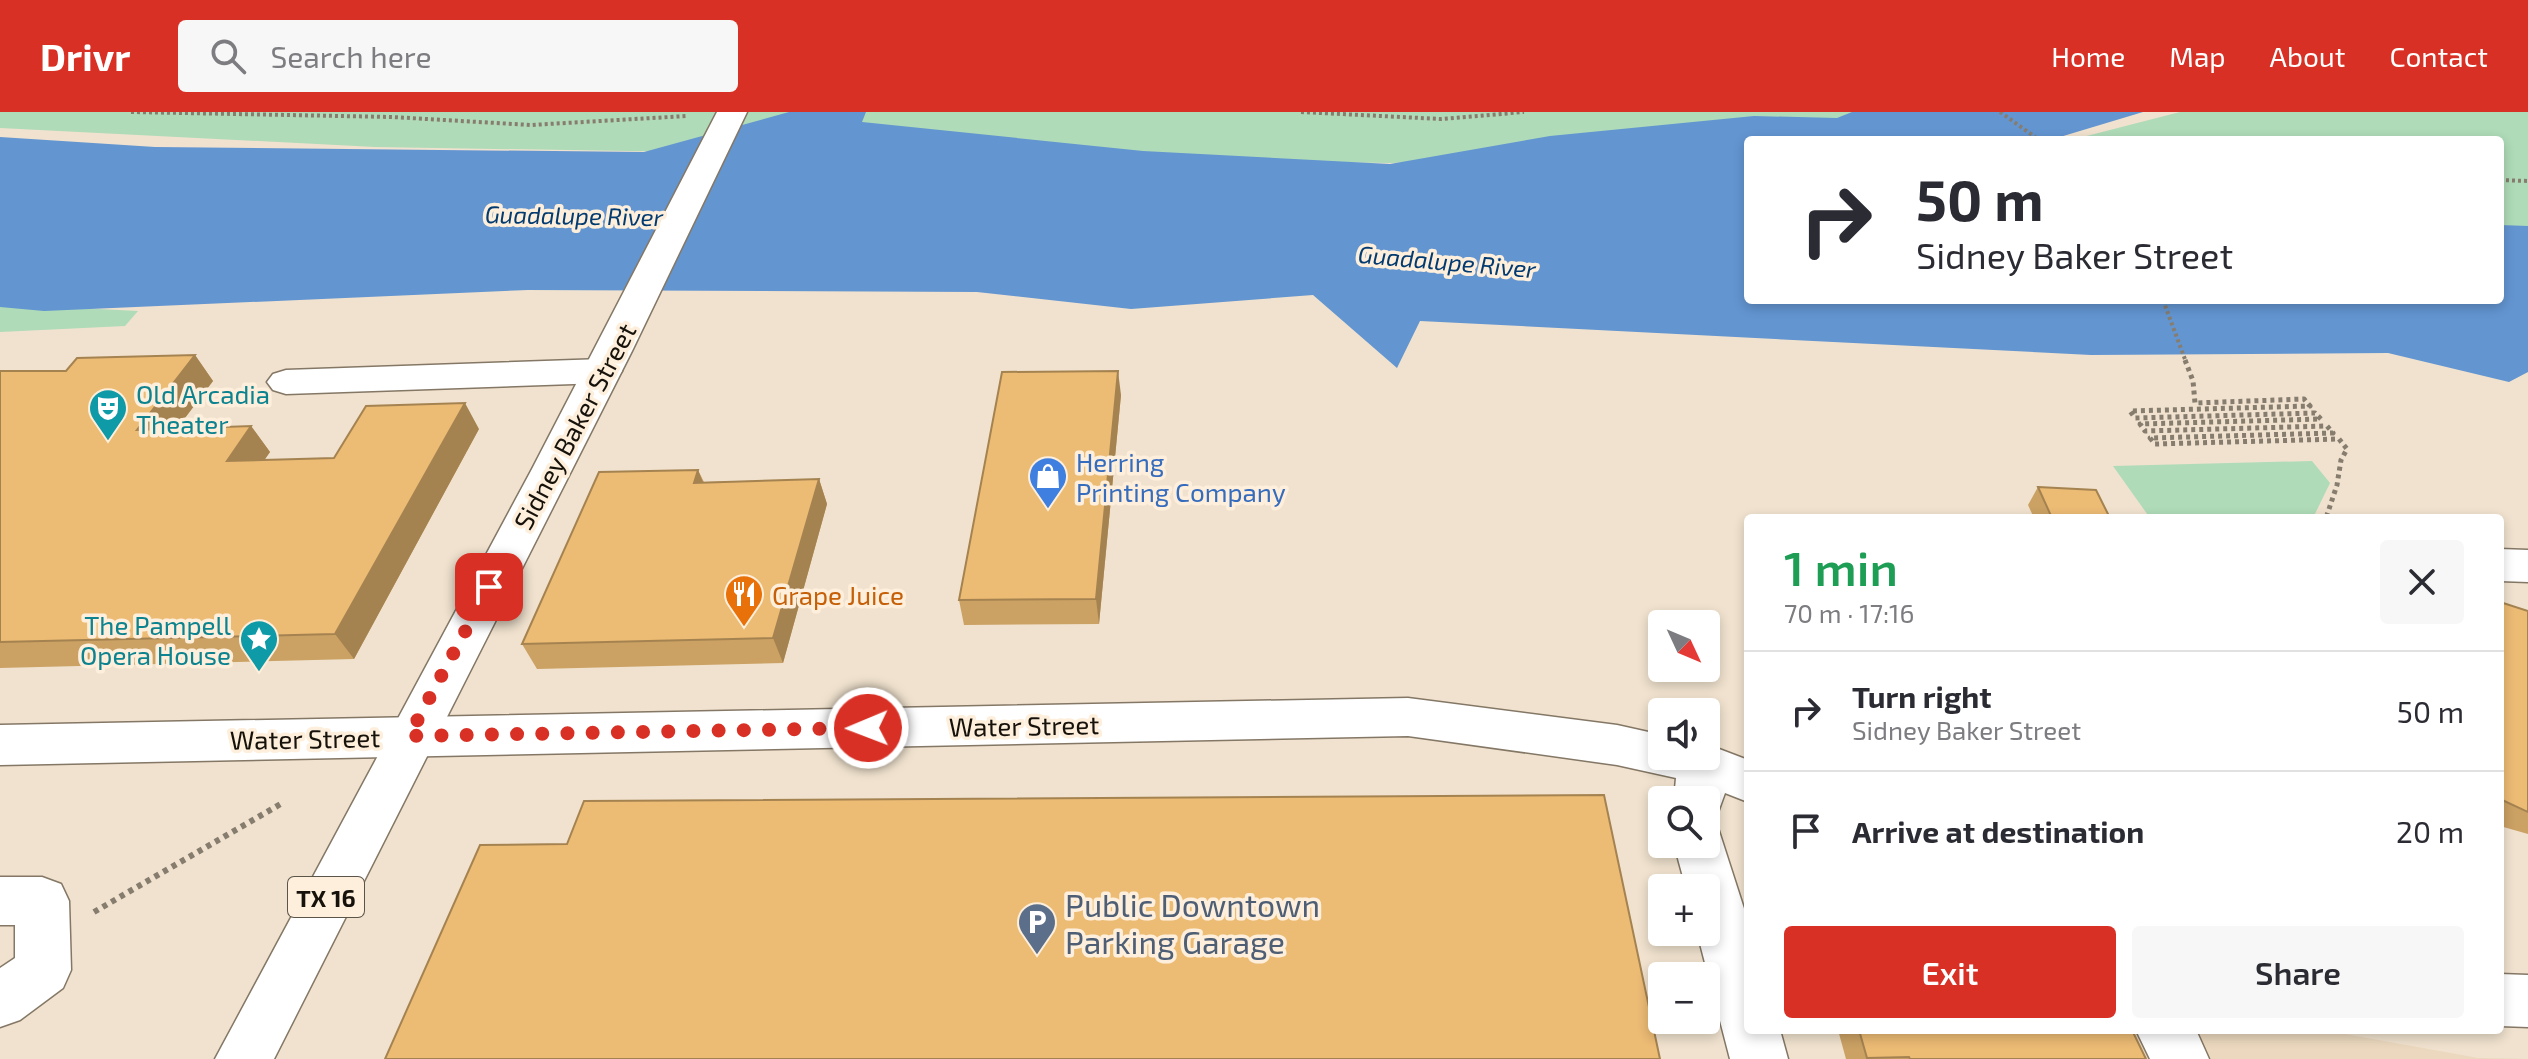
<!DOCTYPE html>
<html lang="en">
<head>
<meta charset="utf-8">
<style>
  :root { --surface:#fff; --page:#f7f7f7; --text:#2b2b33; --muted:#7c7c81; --line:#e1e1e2; --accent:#d93025 }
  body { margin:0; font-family:"Exo 2",sans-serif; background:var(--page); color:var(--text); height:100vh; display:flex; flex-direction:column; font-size:30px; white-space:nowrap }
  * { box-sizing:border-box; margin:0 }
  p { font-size:26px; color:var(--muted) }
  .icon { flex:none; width:44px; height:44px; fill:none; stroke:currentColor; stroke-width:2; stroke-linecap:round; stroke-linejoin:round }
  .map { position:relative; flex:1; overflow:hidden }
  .panel { position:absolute; left:1744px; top:402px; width:760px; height:520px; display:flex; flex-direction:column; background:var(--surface); border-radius:8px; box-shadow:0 4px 12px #0003 }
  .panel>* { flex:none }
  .guide { position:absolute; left:1744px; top:24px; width:760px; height:168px; border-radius:8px; box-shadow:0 4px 12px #0003; background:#fff; color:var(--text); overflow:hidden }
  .needle { width:52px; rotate:134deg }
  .buttons { position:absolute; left:1648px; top:498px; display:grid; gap:16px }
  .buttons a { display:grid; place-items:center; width:72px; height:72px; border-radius:8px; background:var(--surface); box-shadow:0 4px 12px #0003; font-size:40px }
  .pin { position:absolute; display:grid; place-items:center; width:68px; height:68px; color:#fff; margin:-34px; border-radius:16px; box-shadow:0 4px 12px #0006 }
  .me { position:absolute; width:88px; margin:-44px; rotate:269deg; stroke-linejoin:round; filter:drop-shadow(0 0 6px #0008) }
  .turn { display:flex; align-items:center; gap:28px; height:168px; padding:0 40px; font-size:36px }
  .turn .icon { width:104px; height:104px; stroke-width:2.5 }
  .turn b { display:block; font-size:56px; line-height:68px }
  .round { display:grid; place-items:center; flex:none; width:84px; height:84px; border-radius:8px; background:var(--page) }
  .head { display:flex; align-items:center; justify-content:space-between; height:136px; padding:0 40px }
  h1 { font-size:48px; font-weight:600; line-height:60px; color:#1e9e55 }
  .primary-button { display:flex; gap:16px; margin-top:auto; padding:16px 40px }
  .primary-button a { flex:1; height:92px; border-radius:8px; background:var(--accent); color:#fff; font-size:32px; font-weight:600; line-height:92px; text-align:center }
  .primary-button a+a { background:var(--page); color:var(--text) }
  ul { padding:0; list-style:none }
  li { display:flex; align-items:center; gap:24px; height:120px; padding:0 40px; border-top:2px solid var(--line) }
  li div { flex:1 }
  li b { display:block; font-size:30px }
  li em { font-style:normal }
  header { display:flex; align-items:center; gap:48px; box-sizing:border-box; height:112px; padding:0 40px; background:var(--accent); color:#fff }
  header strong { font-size:38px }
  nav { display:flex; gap:44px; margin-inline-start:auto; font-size:28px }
  .search { width:560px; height:72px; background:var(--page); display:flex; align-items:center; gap:20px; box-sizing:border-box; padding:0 28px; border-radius:8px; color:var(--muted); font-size:30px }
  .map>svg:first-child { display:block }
  .built { fill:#ebd8be }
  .green { fill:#afdbb8 }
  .water { fill:#6395d1 }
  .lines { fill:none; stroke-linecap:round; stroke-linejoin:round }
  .minor-casing { stroke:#847765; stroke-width:3 }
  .major-casing { stroke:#847765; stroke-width:3 }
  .path-far2 { stroke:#867d6f; stroke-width:4; stroke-dasharray:3 3; stroke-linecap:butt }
  .path-far1 { stroke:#867d6f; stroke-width:5; stroke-dasharray:4 4; stroke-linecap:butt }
  .path { stroke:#867d6f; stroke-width:6; stroke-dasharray:5 5; stroke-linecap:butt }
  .minor { fill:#fff; fill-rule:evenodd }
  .major { fill:#fff; fill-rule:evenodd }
  .wall { fill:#cba164 }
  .shaded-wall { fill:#a58351 }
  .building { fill:#ecbb74; stroke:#a58351; stroke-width:2 }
  .route { stroke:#d93025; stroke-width:14; stroke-dasharray:0 25.2 }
  .labels { text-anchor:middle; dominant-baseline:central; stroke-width:7; stroke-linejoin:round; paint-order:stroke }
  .far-water-label { font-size:24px; font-style:italic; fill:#033b71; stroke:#fdefdb }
  .shield { fill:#fdefdb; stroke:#5b5449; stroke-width:2 }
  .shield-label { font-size:24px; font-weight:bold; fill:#16110a }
  .culture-label { font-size:26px; fill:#0d838f; stroke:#fdefdb; text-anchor:start }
  .street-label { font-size:26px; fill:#16110a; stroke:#fdefdb }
  .shop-label { font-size:26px; fill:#366cbe; stroke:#fdefdb; text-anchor:start }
  .food-label { font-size:26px; fill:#c56008; stroke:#fdefdb; text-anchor:start }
  .near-service-label { font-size:32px; fill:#4e5e75; stroke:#fdefdb; text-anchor:start }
</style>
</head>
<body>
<header>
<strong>Drivr</strong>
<div class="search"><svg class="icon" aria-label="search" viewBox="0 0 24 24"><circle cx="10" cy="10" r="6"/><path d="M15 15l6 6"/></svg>Search here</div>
<nav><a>Home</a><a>Map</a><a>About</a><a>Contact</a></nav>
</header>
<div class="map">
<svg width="2528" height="947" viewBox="0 0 2528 947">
  <rect width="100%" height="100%" fill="#f0e2ce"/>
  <!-- built -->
  <path class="built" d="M2124 918H2323L2478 946 2528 947H2133Z"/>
  <!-- green -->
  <path class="green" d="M0 0H1939L1748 28V39L1389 51 375 35 0 16Z
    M2180 0H2528V119L2500 118V28H2071Z
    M0 192 138 199 125 214 0 220Z
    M2312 349 2330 371 2313 406H2150L2113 354Z"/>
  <!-- water -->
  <path class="water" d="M789 0H866L862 10 1143 39 1390 52 1550 24 1754 4 1837 6 1852 0H2143L2050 28H1748V188H2500V113L2528 114V260L2509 270 2388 241 2091 243 1420 209 1397 256 1313 183 1131 197 977 180 528 178 44 199 0 195V25L155 35 644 40Z"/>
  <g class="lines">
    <defs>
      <path id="minor" d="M603 247 616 251 622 259 616 267 603 271 286 282 273 278 267 270 273 262 286 258Z
        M2500 437 2528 438V470L2500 469Z
        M1408 586 1617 613 1662 623V644H1706V632L1748 648V690L1725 681 1717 703 1706 707V688H1674L1676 666 1617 653 1408 624 0 653V613Z
        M1706 712 1718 716 1748 809V918H1780L1788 947H1730L1697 820H1706V776H1686L1674 732H1706Z
        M0 765H42L61 772 69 789 71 858 63 876 20 908 0 915V856L15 846V813H0Z
        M2500 862 2528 863V915L2500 914Z
        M2136 918H2196L2209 947H2150Z"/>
      <path id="major" d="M717 0H747L632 239 274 947H215L532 357Z"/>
    </defs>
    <!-- minor casing -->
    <use href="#minor" class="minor-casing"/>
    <!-- major casing -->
    <use href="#major" class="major-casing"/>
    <!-- path-far2 -->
    <path class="path-far2" d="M131 0 392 5 531 13 687 4
      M1301 0 1441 7 1524 0
      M2000 0 2039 28
      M2500 68 2528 69
      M2163 188 2186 250"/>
    <!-- path-far1 -->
    <path class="path-far1" d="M2185 248 2193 269 2195 291 2304 287 2310 294 2130 299 2135 306 2315 301 2321 307 2140 312 2145 319 2327 314 2333 321 2150 326 2155 332 2339 327 2347 337 2341 348 2337 373 2326 406"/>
    <!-- path -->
    <path class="path" d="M94 800 284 690"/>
    <!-- minor -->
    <use href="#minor" class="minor"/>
    <!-- major -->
    <use href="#major" class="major"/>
  </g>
  <!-- wall -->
  <path class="wall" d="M195 243 213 269 177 316 251 314 270 340 264 348 334 346 479 317 354 547 0 556V259H66Z
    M1121 283 1099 512 964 513 959 488Z
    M698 358 704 370 819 367 827 392 783 551 537 557 522 532Z
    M2038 375 2110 406H2034L2028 393Z
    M2500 490 2528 499V722L2500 714Z
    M1838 918H2132L2146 947H1846Z"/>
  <!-- shaded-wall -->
  <path class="shaded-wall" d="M195 243 213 269 157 343 137 318Z
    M1118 259 1121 283 1099 512 1096 487Z
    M465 291 479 317 354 547 335 522Z
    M251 314 270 340 246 375 227 349Z
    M698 358 708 382 694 371Z
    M819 367 827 392 783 551 773 526Z"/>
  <!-- building -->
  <path class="building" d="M195 243 137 318 251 314 227 349 334 346 366 294 465 291 335 522 0 530V259H66L77 246Z
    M1118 259 1096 487 959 488 1002 260Z
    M698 358 694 371 819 367 773 526 522 532 599 360Z
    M2038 375 2096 378 2110 406H2052Z
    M2500 490 2528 499V700L2500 687Z
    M1604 683 1660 947H385L480 733 567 732 584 689Z
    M1859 918H2132L2146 947H1910L1909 945 1867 946Z"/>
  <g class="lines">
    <!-- route -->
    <path class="route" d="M489 475 409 624 868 616"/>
  </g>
  <!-- icons -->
  <defs>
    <symbol id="theatre-pin" viewBox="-11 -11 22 30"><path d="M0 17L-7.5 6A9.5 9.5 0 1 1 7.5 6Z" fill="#0f9aa8" stroke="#fdefdb"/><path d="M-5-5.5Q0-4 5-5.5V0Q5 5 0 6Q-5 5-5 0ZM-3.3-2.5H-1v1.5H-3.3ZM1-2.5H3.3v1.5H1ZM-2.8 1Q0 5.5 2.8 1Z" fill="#fff"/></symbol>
    <symbol id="shop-pin" viewBox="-11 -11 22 30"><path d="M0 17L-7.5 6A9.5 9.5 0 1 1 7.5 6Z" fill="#3f7fe0" stroke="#fdefdb"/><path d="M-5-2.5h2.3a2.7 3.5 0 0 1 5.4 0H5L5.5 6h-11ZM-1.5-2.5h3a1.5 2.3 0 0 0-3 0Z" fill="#fff"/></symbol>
    <symbol id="restaurant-pin" viewBox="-11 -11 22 30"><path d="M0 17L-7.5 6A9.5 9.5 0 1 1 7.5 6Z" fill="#e8710a" stroke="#fdefdb"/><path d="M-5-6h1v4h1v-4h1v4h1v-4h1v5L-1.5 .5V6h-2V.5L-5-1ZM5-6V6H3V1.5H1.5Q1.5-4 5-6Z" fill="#fff"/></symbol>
    <symbol id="sight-pin" viewBox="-11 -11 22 30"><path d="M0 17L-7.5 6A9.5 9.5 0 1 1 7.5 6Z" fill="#0f9aa8" stroke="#fdefdb"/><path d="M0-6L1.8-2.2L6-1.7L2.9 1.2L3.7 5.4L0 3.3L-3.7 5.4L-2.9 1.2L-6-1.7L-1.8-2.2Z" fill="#fff"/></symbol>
    <symbol id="parking-pin" viewBox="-11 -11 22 30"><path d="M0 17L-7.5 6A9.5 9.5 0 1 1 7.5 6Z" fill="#5c6f8a" stroke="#fdefdb"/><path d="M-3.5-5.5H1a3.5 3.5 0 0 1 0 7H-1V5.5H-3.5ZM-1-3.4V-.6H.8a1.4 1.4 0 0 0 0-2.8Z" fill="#fff"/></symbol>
  </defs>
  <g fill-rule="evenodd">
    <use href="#theatre-pin" x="86" y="274" width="44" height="60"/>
    <use href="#shop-pin" x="1026" y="342" width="44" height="60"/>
    <use href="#restaurant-pin" x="722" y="460" width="44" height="60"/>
    <use href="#sight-pin" x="237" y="505" width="44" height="60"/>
    <use href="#parking-pin" x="1015" y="788" width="44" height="60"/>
  </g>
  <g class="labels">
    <!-- far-water labels -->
    <g class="far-water-label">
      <text transform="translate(574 103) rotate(1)">Guadalupe River</text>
      <text transform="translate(1447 149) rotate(5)">Guadalupe River</text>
    </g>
    <!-- shield labels -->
    <rect class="shield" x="288" y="765" width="76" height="40" rx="6"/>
    <g class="shield-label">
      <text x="326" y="785">TX 16</text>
    </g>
    <!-- culture labels -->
    <g class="culture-label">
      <text x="136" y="281">Old Arcadia<tspan x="136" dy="30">Theater</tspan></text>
      <text x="231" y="512" text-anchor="end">The Pampell<tspan x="231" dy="30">Opera House</tspan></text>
    </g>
    <!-- street labels -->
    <g class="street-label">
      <text transform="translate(574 314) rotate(-62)">Sidney Baker Street</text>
      <text transform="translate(1024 613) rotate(-1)">Water Street</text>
      <text transform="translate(305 626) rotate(-1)">Water Street</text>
    </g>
    <!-- shop labels -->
    <g class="shop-label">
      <text x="1076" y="349">Herring<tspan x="1076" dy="30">Printing Company</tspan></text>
    </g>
    <!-- food labels -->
    <g class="food-label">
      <text x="772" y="482">Grape Juice</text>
    </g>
    <!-- near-service labels -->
    <g class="near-service-label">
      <text x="1065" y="792">Public Downtown<tspan x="1065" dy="37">Parking Garage</tspan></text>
    </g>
  </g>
</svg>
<div class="buttons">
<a><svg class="needle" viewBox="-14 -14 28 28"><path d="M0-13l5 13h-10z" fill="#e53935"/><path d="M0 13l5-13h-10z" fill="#7c7c81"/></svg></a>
<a><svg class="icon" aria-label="sound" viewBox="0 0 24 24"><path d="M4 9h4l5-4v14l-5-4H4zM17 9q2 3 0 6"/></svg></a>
<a><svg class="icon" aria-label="search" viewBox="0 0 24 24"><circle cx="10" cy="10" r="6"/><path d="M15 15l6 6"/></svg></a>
<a>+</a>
<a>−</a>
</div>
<div class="pin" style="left:489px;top:475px;background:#d93025"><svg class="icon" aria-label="arrive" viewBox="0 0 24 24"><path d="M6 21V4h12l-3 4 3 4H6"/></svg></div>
<svg class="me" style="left:868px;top:616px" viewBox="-20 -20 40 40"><circle r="17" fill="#d93025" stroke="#fff" stroke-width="3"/><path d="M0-11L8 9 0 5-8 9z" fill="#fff"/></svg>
<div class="guide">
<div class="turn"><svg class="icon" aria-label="right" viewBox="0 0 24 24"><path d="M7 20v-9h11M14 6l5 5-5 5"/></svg><div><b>50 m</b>Sidney Baker Street</div></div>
</div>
<section class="panel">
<div class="head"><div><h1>1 min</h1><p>70 m · 17:16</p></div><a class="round"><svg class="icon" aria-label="close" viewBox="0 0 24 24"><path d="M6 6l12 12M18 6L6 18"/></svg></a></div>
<ul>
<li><svg class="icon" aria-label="right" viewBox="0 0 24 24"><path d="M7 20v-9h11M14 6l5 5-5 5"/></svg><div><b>Turn right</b><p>Sidney Baker Street</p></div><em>50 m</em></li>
<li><svg class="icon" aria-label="arrive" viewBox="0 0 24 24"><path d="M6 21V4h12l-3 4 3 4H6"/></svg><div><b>Arrive at destination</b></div><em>20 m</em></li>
</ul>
<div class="primary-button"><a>Exit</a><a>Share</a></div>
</section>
</div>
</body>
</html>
